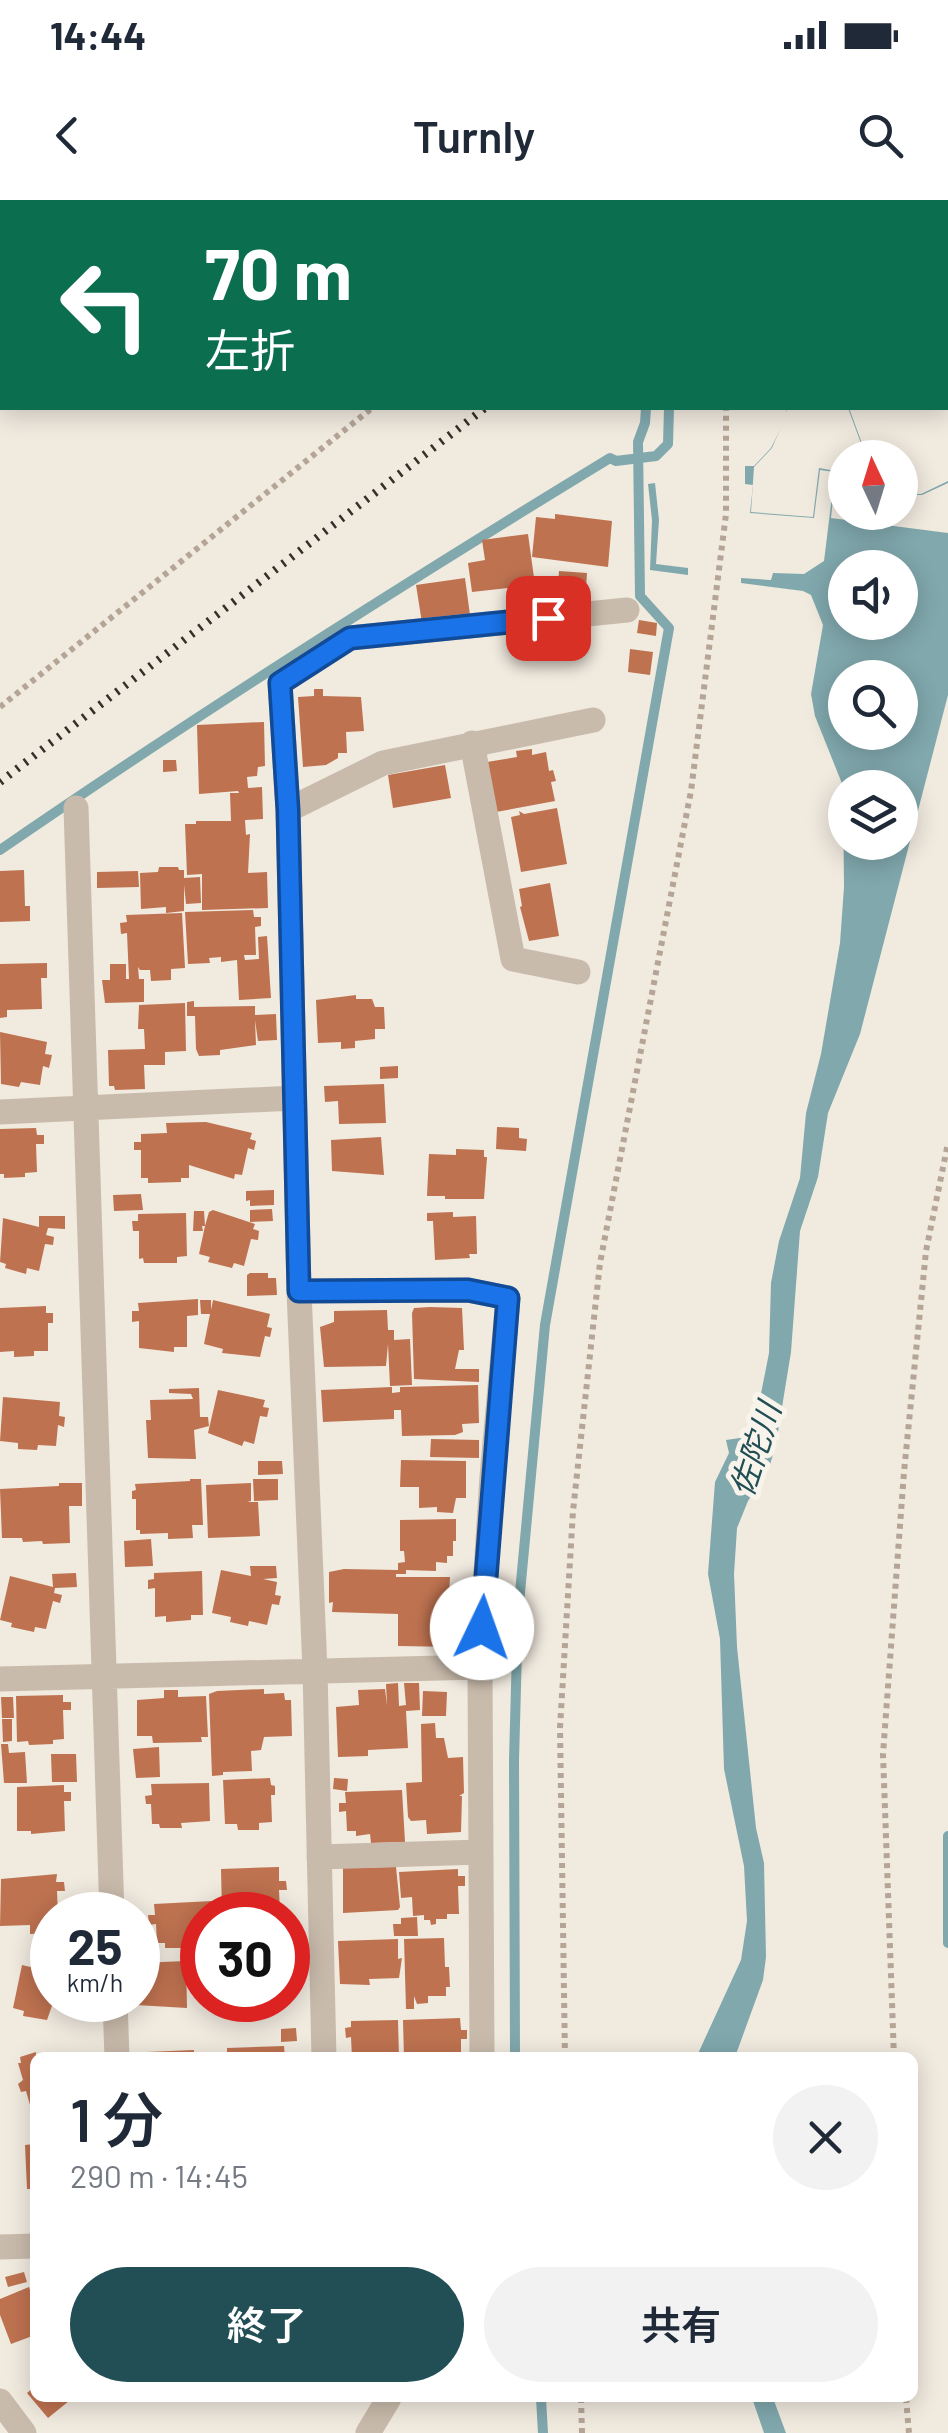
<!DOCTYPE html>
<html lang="ja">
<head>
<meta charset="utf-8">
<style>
  :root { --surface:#fff; --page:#f2f2f3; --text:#1f2937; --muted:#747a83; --accent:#224f56 }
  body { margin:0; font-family:Barlow,"Noto Sans JP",sans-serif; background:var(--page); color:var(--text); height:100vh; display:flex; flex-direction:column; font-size:38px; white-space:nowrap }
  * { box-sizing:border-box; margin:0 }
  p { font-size:32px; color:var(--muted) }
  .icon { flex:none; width:55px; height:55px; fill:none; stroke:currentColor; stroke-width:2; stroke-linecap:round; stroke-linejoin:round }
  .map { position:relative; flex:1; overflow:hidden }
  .side { position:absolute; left:30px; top:1852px; width:888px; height:350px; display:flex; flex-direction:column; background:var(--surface); border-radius:15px; box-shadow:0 5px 25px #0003 }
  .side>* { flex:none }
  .banner { position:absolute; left:0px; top:0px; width:950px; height:210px; box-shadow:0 5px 25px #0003; background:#0b6e4f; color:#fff; overflow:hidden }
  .needle { width:65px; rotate:356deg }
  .controls { position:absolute; left:828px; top:240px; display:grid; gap:20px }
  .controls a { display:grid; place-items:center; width:90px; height:90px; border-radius:50%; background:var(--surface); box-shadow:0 5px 25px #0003; font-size:50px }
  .speed { position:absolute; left:30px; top:1692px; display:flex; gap:20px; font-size:50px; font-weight:700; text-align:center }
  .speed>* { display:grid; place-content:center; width:130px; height:130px; border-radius:50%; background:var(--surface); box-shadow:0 5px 25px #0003; line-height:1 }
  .speed small { font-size:25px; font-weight:400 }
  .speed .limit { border:15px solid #d22; background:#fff; color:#111 }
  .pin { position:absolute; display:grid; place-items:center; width:85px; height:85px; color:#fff; margin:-42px; border-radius:20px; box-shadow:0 5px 15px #0006 }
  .me { position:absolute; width:110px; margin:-55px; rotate:3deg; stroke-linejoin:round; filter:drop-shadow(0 0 8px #0008) }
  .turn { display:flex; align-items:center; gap:35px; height:210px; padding:0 40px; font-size:45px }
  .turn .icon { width:130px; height:130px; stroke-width:2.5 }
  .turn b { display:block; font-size:70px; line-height:85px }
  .round { display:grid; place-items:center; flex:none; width:105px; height:105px; border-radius:52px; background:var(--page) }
  .summary { display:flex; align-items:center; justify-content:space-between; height:170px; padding:0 40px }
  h1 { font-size:60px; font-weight:600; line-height:75px }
  .button { display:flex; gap:20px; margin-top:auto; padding:20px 40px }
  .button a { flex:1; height:115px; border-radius:60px; background:var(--accent); color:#fff; font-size:40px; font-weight:600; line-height:115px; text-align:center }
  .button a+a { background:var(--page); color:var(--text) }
  .status { display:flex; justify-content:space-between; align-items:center; height:70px; padding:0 50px; background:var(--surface); direction:ltr }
  .status svg { height:28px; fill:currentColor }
  header { display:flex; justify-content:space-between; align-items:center; height:130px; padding:0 40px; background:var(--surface); font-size:45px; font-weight:600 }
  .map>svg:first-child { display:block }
  .water { fill:#80a8ad; fill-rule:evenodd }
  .pier { fill:#f1eadf }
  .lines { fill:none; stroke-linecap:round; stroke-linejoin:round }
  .stream { stroke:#80a8ad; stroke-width:10 }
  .building { fill:#be7250 }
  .path { stroke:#b5a596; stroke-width:6; stroke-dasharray:5 5; stroke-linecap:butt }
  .street { stroke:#c9bbac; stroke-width:25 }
  .rail { stroke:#372f2a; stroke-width:8; stroke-dasharray:2.5 8; stroke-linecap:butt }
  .route-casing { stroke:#114b97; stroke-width:25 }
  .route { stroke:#1a73e8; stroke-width:18 }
  .labels { text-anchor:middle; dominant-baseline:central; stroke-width:10; stroke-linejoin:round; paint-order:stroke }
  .water-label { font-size:32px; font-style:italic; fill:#224f56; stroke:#f9f4eb }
</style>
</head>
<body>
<div class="status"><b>14:44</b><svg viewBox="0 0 49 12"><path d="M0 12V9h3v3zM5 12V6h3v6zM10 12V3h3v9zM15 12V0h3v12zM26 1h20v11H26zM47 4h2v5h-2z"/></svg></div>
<header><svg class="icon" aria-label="back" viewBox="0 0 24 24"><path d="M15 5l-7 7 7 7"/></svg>Turnly<svg class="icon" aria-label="search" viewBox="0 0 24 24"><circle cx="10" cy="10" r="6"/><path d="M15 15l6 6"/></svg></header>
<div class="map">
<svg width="948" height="2233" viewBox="0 0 948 2233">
  <rect width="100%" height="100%" fill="#f1eadf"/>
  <!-- water -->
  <path class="water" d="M785 208H849L867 257 845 258V312H900V294H921L948 281V495L860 834 828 913 818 977 800 1031 791 1152 776 1244 769 1268 748 1301 737 1328 734 1374 737 1447 756 1628 764 1663 766 1757 763 1780 735 1857 696 1858 741 1760 747 1721 744 1666 724 1569 720 1439 708 1374 715 1282 729 1253 726 1240 747 1237 754 1229 769 1153 771 1083 779 1041 800 978 806 913 821 854 840 743 844 687 843 586 815 516 811 494 823 425 811 395 803 391 741 383V378L771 380 773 373 804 374 824 361 835 272 820 270 814 318 750 313 753 285 745 284V266H754L771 248 788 214ZM845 368H900V422H845ZM845 478H900V532H845ZM845 588H900V642H845Z
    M655 283 659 320 656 364 688 368V375L650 370 652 320 648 284Z
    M752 2198H773L786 2233H764Z"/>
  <!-- pier -->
  <path class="pier" d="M786 208H848L866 257 845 258V312H900V295H922L948 283V333L831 318 836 271 819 268 813 317 751 312 754 267 772 248 787 213Z"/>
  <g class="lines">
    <!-- stream -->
    <path class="stream" d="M249 0 250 2
      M629 0V2
      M645 0 646 2
      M319 2 346 0
      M0 650C199 513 403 384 610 258L616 261 656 256 668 244 669 208
      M948 1636V1743
      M515 1858 514 1560 518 1414 545 1125 669 428 640 396 638 242 645 223 646 208
      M541 2198 543 2233"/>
  </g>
  <!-- building -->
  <path class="building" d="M555 314 612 321 608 367 532 357 536 317 555 319Z
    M528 334 535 385 472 392 468 363 485 360 482 340Z
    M559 371 587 373 585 402 557 400Z
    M465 378 470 415 422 423 416 385Z
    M639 420 657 423 656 436 637 433Z
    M630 449 653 452 650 475 628 472Z
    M314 489H323V496L361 497 364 531 346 532 347 553H338V558L326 565 303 567 298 497 314 496Z
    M264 522 265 566 258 567 257 576 247 577 248 588 262 587 263 619 245 620 246 635 250 634 248 673 267 672 268 708 202 710V674L187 675 185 624H196V621H231L230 593H239L238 591 199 594 197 525Z
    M532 549V555L546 552 549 571 553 570 556 581 551 582 555 601 496 612 487 562 517 557 516 551Z
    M163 560H176L177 571 163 572Z
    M445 565 451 598 393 608 388 575Z
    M557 608 567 664 521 672 511 617 520 615 519 611 524 614Z
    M159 667H178L179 670H184V678L200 677 201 703 186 704 184 685V711L166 713V707L141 709 140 673 158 672Z
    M24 670 25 706H30V721L0 722V671Z
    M138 671 139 687 97 688V672Z
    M550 683 559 736 529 741 520 707 522 706 519 689Z
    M253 710 254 717H261V726L255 727 256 755H244L245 760 259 759 258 737 267 736 271 798 239 800 237 760 221 762V757L209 758 210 763 188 764 185 712Z
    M182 713 185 768 171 769V780L151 781 150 770H140L138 767 139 779H144V802L105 803 102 780H110V764H126V779H129L127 733 121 734 120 723 127 722 126 715Z
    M47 763V778H41L42 809 7 810V817L0 818V764Z
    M356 795V799H372L375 807H384L385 829H375V839L355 841V848L341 849V842L318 843 316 800Z
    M194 801V807L255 806V815L276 814 277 840 258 841 255 820 256 845 220 850V855L199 856 196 849 195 816H187V802Z
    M185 803 186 851 165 852V865H144L145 889 115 890 114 886H109L108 850 145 849 144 829H138L139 805Z
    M0 832 47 842 45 854 52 855 49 868 43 866 40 885 21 882 19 887 1 884Z
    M398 866V878L380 879V867Z
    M384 884 386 923 339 924 338 901 325 902 324 886Z
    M206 922 252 933 250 939 256 941 254 950 248 948 242 975 235 974 234 979 189 965V978H181V982L148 983V978H141V950H134V942H141V934L167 933 166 923Z
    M497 927 519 928V938L527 939 526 951 496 949Z
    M36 928 37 935H44V944H36L37 972 25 973V977L4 978V974H0V929Z
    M381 937 384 975 332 971 331 940Z
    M456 949 484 950V957H487L484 999H445V996H427L429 954 456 955Z
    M274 990V1005L250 1006V1000L246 1001V991Z
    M141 994 143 1010 114 1011 113 995Z
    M272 1009 273 1021 250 1022V1010Z
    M213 1010 255 1024 253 1029 259 1031 258 1040 251 1039 244 1066 234 1063 232 1068 208 1062 210 1057 199 1054 205 1026H202L203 1031H193L194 1011H204L205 1026 209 1012Z
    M453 1012V1017L476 1016 477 1054H469L470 1058 435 1060 433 1021H427V1013Z
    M186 1013 187 1056 177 1057V1063H144L143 1058 139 1059V1031H133L132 1021H138V1014Z
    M39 1016H65V1029L48 1028 46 1035 54 1037 53 1045 45 1044 39 1071 27 1068 26 1074 5 1068 6 1064 0 1062 3 1018 39 1027Z
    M250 1073H268V1078H276L277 1095 247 1096V1075Z
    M198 1099V1115L187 1116V1147H174V1152L139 1148V1121L132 1122V1111H139L138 1103Z
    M200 1100H211V1110L213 1100 270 1114 267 1127 272 1128 270 1137 265 1136 260 1157 222 1153 223 1149 204 1144 210 1114H201Z
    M46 1106V1113H53V1123H48V1151H34V1156L14 1157V1151L0 1152V1108Z
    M430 1107 462 1108 464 1150H459L455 1169H479V1182L414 1179 412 1113 414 1108Z
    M387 1110 388 1130H394V1140L410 1139 412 1185 390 1186 388 1144 386 1166 324 1167 320 1127 334 1122V1111Z
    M478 1185 479 1223 462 1224 463 1232 455 1235 402 1236 401 1210H394V1219L323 1222 321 1190 392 1187V1193L400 1192V1187Z
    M199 1188 200 1217H208L209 1226 194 1230 196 1259 148 1258 146 1220H151L150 1200 193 1199 191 1194 169 1193V1189Z
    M218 1190 265 1200 263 1207 269 1208 267 1217 260 1216 254 1244 244 1241 242 1246 208 1233Z
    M3 1197 60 1202 59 1216 65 1217 64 1227 58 1225 56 1246 38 1245 37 1250 18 1249V1243L0 1241Z
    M431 1239 479 1240V1258L430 1257Z
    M401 1260 466 1261V1298H456L453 1313 437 1312V1307L419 1308V1287H400Z
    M258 1261H282L283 1274 258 1275Z
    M190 1279H201L203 1325H192L193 1338 168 1339V1333L140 1334V1330H136V1299H132V1291L136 1290 135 1284 190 1281Z
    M253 1279H278V1300L254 1301Z
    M59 1283H82V1306H69L70 1343 43 1344 42 1341 23 1342 22 1338H2L0 1289 59 1286Z
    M251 1283V1301L247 1302H258L260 1336 208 1338 206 1285Z
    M456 1319V1341H453V1356H447V1363L436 1362V1371L406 1370V1374H396V1377H450L449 1395H454V1447L398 1446V1414L332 1412 333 1402 329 1403V1372L344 1369 398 1370V1363L405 1362 404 1351H400V1320Z
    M151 1339 153 1366 125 1367 124 1341Z
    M250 1366H276L277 1378 263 1379 277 1382 275 1395 281 1396 279 1405 272 1404 267 1425 249 1421 248 1426 230 1422 231 1417 212 1413 221 1370 251 1376Z
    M202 1371 203 1415H191V1420L166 1422V1416L155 1417V1388L148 1389V1380L154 1379V1373Z
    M76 1373 77 1387 55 1388 54 1393 62 1395 60 1403 53 1401 46 1429 35 1427 34 1432 11 1427 12 1423 0 1420 10 1376 53 1387 52 1374Z
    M398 1483 399 1506 406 1505 404 1483H419L420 1510 406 1511 408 1548 368 1550V1556L338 1557 336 1507 359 1505 358 1490 385 1489 387 1506 386 1484Z
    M264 1489V1494L284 1493 285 1500H291L292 1536 264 1537 261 1550 251 1551 252 1571 223 1572V1575L212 1576 209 1494 217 1491Z
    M164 1490H178V1497L206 1496 208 1537H201L202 1542 153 1543 152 1536H137V1500L164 1498Z
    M423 1491 447 1492 446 1516H422Z
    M63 1495V1502H71V1510H63L64 1539 53 1540V1544L29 1545 28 1541 17 1542 16 1496Z
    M1 1497H13L14 1518H2Z
    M2 1519H12V1541L3 1542Z
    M435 1523 436 1538H444L448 1558 463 1557 464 1593 459 1596H462L461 1632 427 1634 426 1620 411 1621 408 1617 406 1583 422 1582 421 1524Z
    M1 1544H8L9 1553 25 1552 27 1583H4Z
    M159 1547 160 1577 136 1578 133 1549Z
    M51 1554H76L77 1582H52Z
    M270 1578 271 1585 275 1586V1595H271L272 1622 259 1623V1630H238L237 1624H225L223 1580Z
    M334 1578 348 1579 347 1591 333 1589Z
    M209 1583 210 1621 181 1623 182 1628H160L159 1624H152L151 1604H146L145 1596 152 1595 151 1584Z
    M64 1585V1592H71V1601H64L65 1631 31 1634V1631H17V1587Z
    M402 1590 405 1642 371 1643 370 1634 356 1636V1631H347L346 1611 339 1612V1603H346L345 1592Z
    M279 1667V1681H286L287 1690H279L280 1712H264V1715L222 1713 221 1669Z
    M396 1667 400 1707 398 1710 343 1713V1668Z
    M458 1669V1676H465V1686H458L459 1714H447V1719H436V1724L431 1725 430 1720H424V1715L413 1716 412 1697 401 1698 399 1672Z
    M57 1674 56 1682H64L65 1691H57L58 1715 50 1718 51 1733 30 1734V1725L0 1726 1 1679Z
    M212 1701 213 1715H202V1742H185L186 1748H165V1743H157L156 1724 149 1725 148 1715H155L154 1704Z
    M417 1717 418 1736H394L393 1724H401V1718Z
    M444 1738 445 1767H449L450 1787H446V1796H428V1803L417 1804 414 1796V1809H406L404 1739Z
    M398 1739V1759L402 1758 399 1778 369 1779 370 1785 340 1784 338 1741Z
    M186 1761 187 1808 136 1805 138 1763Z
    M22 1765 52 1772 54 1800 47 1820 23 1816 24 1811 13 1808Z
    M235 1800H259V1807L235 1809Z
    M460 1818 461 1830H467V1839H461V1857L404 1858 403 1820Z
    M398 1820 399 1858H352L351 1837 346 1838 345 1828 351 1827V1821Z
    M296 1828 297 1841 281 1842V1829Z
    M284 1846 285 1858H227V1848Z
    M194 1850V1858H148L147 1852Z
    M36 1852 35 1903 30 1905 26 1891 21 1892 18 1884 23 1880 18 1863H21L20 1857Z
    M35 1944V1989H27L25 1945Z
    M24 2072 27 2082 8 2087 5 2077Z
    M29 2087 30 2090 35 2088V2135L11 2144 0 2115V2099Z
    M35 2186V2198H66L69 2201 48 2218 27 2193Z"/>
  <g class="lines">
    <!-- path -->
    <path class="path" d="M259 0 260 2
      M0 507 372 208
      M565 1858 560 1528 573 1311 600 1063 691 591 726 314V208
      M894 1858 883 1554 904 1272 926 1051 948 943
      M581 2198 582 2233
      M906 2198 909 2233"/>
    <!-- street -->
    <path class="street" d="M199 2 221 0
      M0 25 2 24
      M472 543 513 759 578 772
      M76 608 112 1715
      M288 610 383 563 593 520
      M0 912 294 898
      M299 1091 468 1090 508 1098 492 1276 480 1467 482 1858
      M0 1479 480 1467
      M319 1657 481 1652
      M115 1800 117 1858
      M324 1858 315 1470 299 1091 288 610 280 483 350 438 627 410
      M0 2047 35 2046
      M0 2201 24 2233
      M368 2233 389 2198"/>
    <!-- rail -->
    <path class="rail" d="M751 2 754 0
      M0 582 485 208"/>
  </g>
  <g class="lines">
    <defs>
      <path id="route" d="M482 1428 508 1098 468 1090 299 1091 288 610 280 483 350 438 548 418"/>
    </defs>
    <!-- route casing -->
    <use href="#route" class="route-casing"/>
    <!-- route -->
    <use href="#route" class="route"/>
  </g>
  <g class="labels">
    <!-- water labels -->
    <g class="water-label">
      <text transform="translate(754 1249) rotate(-72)">佐陀川</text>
    </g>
  </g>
</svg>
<div class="controls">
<a><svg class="needle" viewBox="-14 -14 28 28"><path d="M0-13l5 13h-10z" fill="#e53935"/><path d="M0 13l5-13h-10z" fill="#747a83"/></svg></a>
<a><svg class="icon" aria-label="sound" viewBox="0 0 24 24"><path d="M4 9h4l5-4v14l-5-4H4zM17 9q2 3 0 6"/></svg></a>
<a><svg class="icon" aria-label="search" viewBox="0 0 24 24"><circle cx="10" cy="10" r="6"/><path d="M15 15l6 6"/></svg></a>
<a><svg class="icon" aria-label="layers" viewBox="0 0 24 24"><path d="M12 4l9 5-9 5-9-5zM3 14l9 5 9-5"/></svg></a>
</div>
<div class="speed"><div>25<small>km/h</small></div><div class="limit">30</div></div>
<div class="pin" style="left:548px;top:418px;background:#d93025"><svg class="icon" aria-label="arrive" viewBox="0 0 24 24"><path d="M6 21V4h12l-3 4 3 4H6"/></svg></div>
<svg class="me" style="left:482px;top:1428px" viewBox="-20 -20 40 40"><circle r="19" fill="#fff"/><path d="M0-13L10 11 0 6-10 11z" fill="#1a73e8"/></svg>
<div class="banner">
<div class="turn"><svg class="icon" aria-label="left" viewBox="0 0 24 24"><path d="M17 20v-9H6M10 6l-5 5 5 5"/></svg><div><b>70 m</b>左折</div></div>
</div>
<section class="side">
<div class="summary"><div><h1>1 分</h1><p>290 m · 14:45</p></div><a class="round"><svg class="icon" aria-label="close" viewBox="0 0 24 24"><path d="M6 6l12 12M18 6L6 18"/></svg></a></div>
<div class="button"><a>終了</a><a>共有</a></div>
</section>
</div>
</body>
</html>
